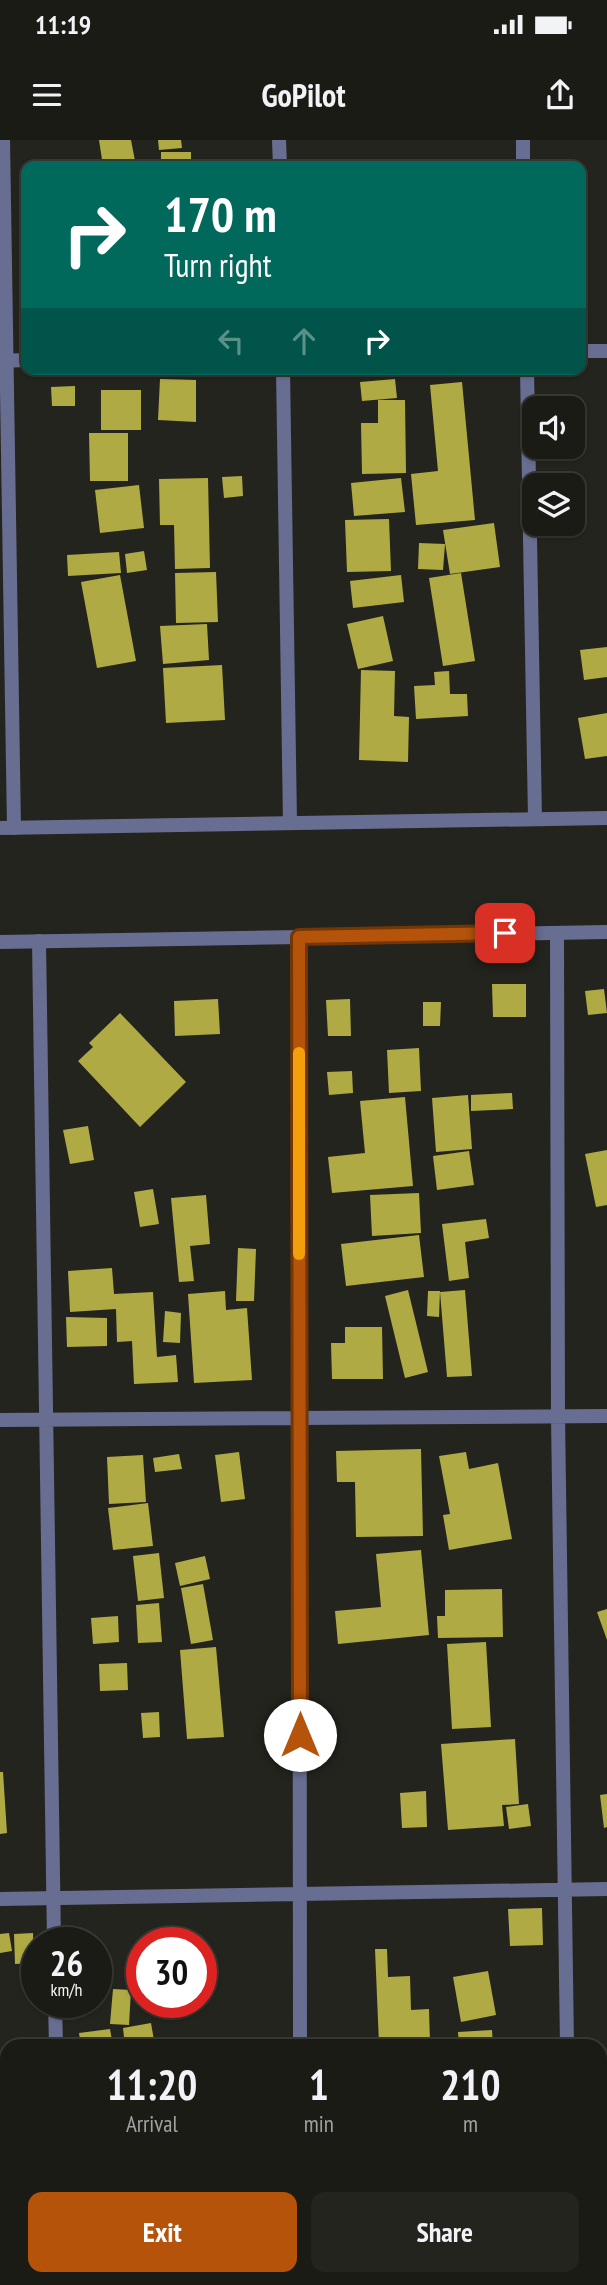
<!DOCTYPE html>
<html lang="en">
<head>
<meta charset="utf-8">
<style>
  :root { --surface:#1b1b16; --page:#24241f; --text:#f1f3f6; --muted:#a0a1a1; --line:#393935; --accent:#b45309 }
  body { margin:0; font-family:"PT Sans Narrow",sans-serif; background:var(--page); color:var(--text); height:100vh; display:flex; flex-direction:column; font-size:26px; white-space:nowrap }
  * { box-sizing:border-box; margin:0 }
  p { font-size:23px; color:var(--muted) }
  .icon { flex:none; width:38px; height:38px; fill:none; stroke:currentColor; stroke-width:2; stroke-linecap:round; stroke-linejoin:round }
  .map { position:relative; flex:1; overflow:hidden }
  .details { position:absolute; left:0px; top:1899px; width:607px; height:247px; display:flex; flex-direction:column; background:var(--surface); border-radius:21px 21px 0 0; box-shadow:0 2px 5px #0004,0 0 0 2px var(--line) }
  .details>* { flex:none }
  .hud { position:absolute; left:21px; top:21px; width:565px; height:214px; border-radius:14px; box-shadow:0 2px 5px #0004,0 0 0 2px var(--line); background:#00695c; color:#fff; overflow:hidden }
  .buttons { position:absolute; left:522px; top:256px; display:grid; gap:14px }
  .buttons a { display:grid; place-items:center; width:63px; height:63px; border-radius:14px; background:var(--surface); box-shadow:0 2px 5px #0004,0 0 0 2px var(--line); font-size:35px }
  .speed { position:absolute; left:21px; top:1787px; display:flex; gap:14px; font-size:35px; font-weight:700; text-align:center }
  .speed>* { display:grid; place-content:center; width:91px; height:91px; border-radius:50%; background:var(--surface); box-shadow:0 2px 5px #0004,0 0 0 2px var(--line); line-height:1 }
  .speed small { font-size:18px; font-weight:400 }
  .speed .limit { border:10px solid #d22; background:#fff; color:#111 }
  .pin { position:absolute; display:grid; place-items:center; width:60px; height:60px; color:#fff; margin:-30px; border-radius:14px; box-shadow:0 4px 10px #0006 }
  .me { position:absolute; width:77px; margin:-38px; rotate:0deg; stroke-linejoin:round; filter:drop-shadow(0 0 5px #0008) }
  .turn { display:flex; align-items:center; gap:24px; height:147px; padding:0 28px; font-size:32px }
  .turn .icon { width:91px; height:91px; stroke-width:2.5 }
  .turn b { display:block; font-size:49px; line-height:60px }
  .lanes { display:flex; align-items:center; height:66px; padding:0 28px; background:#0003; justify-content:center; gap:35px; direction:ltr }
  .lanes .off { opacity:.35 }
  .eta { display:flex; justify-content:space-evenly; align-items:center; height:119px; text-align:center }
  .eta b { font-size:42px; font-weight:600; line-height:49px }
  .button { display:flex; gap:14px; margin-top:auto; padding:14px 28px }
  .button a { flex:1; height:80px; border-radius:14px; background:var(--accent); color:#fff; font-size:28px; font-weight:600; line-height:80px; text-align:center }
  .button a+a { background:var(--page); color:var(--text) }
  .status { display:flex; justify-content:space-between; align-items:center; height:49px; padding:0 35px; background:var(--surface); direction:ltr }
  .status svg { height:19px; fill:currentColor }
  header { display:flex; justify-content:space-between; align-items:center; height:91px; padding:0 28px; background:var(--surface); font-size:32px; font-weight:600 }
  .map>svg:first-child { display:block }
  .building { fill:#b0aa45 }
  .lines { fill:none; stroke-linecap:round; stroke-linejoin:round }
  .minor { stroke:#686e91; stroke-width:14 }
  .tertiary { stroke:#686e91; stroke-width:14 }
  .route-casing { stroke:#753606; stroke-width:18 }
  .route { stroke:#b45309; stroke-width:12 }
  .slow { stroke:#f59e0b; stroke-width:12 }
</style>
</head>
<body>
<div class="status"><b>11:19</b><svg viewBox="0 0 49 12"><path d="M0 12V9h3v3zM5 12V6h3v6zM10 12V3h3v9zM15 12V0h3v12zM26 1h20v11H26zM47 4h2v5h-2z"/></svg></div>
<header><svg class="icon" aria-label="menu" viewBox="0 0 24 24"><path d="M4 6h16M4 12h16M4 18h16"/></svg>GoPilot<svg class="icon" aria-label="share" viewBox="0 0 24 24"><path d="M12 15V3M7 8l5-5 5 5M5 13v7h14v-7"/></svg></header>
<div class="map">
<svg width="607" height="2145" viewBox="0 0 607 2145">
  <rect width="100%" height="100%" fill="#24241e"/>
  <!-- building -->
  <path class="building" d="M99 0H131L136 26H103Z
    M158 0H181L182 8 159 10Z
    M161 12H191V26H161Z
    M160 239 196 240V282L158 280Z
    M395 239 397 258 362 261 360 242Z
    M462 242 475 380 416 385 411 334 438 331 430 245Z
    M75 246V266H52L51 247Z
    M101 250H141V290H101Z
    M378 260H405L406 333 362 334 361 283H378Z
    M89 293H128V341H90Z
    M242 336 243 356 224 358 222 337Z
    M208 338 210 428 175 429 174 385H160L159 339Z
    M401 338 405 372 354 376 351 343Z
    M139 345 144 388 100 393 95 350Z
    M389 379 391 431 347 432 345 380Z
    M494 383 500 427 450 434 443 390Z
    M419 403 445 404 443 430 418 429Z
    M144 411 147 430 127 433 125 414Z
    M119 412 121 433 68 436 67 415Z
    M216 432 218 482 176 483 175 433Z
    M461 433 475 521 443 526 429 438Z
    M120 435 136 521 97 528 81 442Z
    M401 435 404 462 353 468 350 441Z
    M383 476 393 521 358 529 347 484Z
    M207 484 209 520 163 524 160 486Z
    M607 507V537L584 540 580 510Z
    M222 525 225 580 166 583 163 528Z
    M361 530 395 531 394 576 409 577 408 622 359 620Z
    M449 531 450 554H467L468 576 416 579 414 546 435 545 434 532Z
    M607 573V616L585 619 578 578Z
    M492 844H526V877H493Z
    M604 849 607 873 588 875 585 851Z
    M218 859 220 894 175 896 174 861Z
    M350 859 351 896H328L326 860Z
    M423 862H441L440 886H423Z
    M120 873 186 942 140 987 78 921 93 907 89 903Z
    M419 908 421 951 389 953 387 910Z
    M352 931 353 953 329 955 327 932Z
    M512 953 513 969 471 971V955Z
    M468 955 472 1009 436 1012 432 958Z
    M405 957 413 1046 332 1053 328 1017 365 1013 360 961Z
    M88 986 94 1020 70 1024 63 990Z
    M607 1010V1065L596 1067 585 1014Z
    M469 1011 474 1045 437 1050 433 1016Z
    M153 1049 159 1084 140 1087 134 1052Z
    M419 1053 421 1093 372 1096 370 1055Z
    M206 1055 210 1104 190 1106 194 1141 179 1142 171 1058Z
    M486 1079 489 1098 465 1102 469 1138 449 1141 442 1084Z
    M419 1095 424 1137 346 1146 341 1104Z
    M238 1108 256 1109 254 1161H236Z
    M112 1128 114 1154 153 1152 157 1217 176 1215 178 1242 134 1244 132 1201 117 1202 116 1169 70 1172 68 1131Z
    M408 1150 428 1232 405 1238 385 1156Z
    M465 1150 472 1236 447 1237 440 1152Z
    M225 1151 226 1170 247 1168 252 1240 194 1243 188 1154Z
    M428 1151H440L439 1177 427 1176Z
    M165 1171 181 1173 180 1203 163 1202Z
    M66 1177 107 1178V1206L67 1207Z
    M345 1187H382L383 1239H332L331 1203H345Z
    M421 1309 423 1396 356 1397 355 1342H337L336 1311Z
    M239 1312 245 1359 221 1362 215 1315Z
    M466 1312 469 1329 498 1323 512 1399 449 1410 443 1375 450 1374 439 1316Z
    M179 1314 182 1329 155 1332 153 1318Z
    M143 1315 146 1362 109 1364 107 1317Z
    M148 1363 153 1406 113 1410 108 1368Z
    M421 1410 429 1495 338 1504 335 1471 381 1467 376 1414Z
    M159 1413 164 1458 138 1461 133 1416Z
    M205 1416 210 1439 180 1446 175 1423Z
    M203 1444 213 1500 191 1504 181 1448Z
    M502 1449 503 1497 438 1498 437 1476H445V1450Z
    M159 1463 162 1502 138 1503 136 1465Z
    M607 1469V1500L597 1472Z
    M118 1476 119 1502 93 1504 91 1478Z
    M486 1502 491 1587 452 1589 447 1504Z
    M216 1507 224 1597 187 1599 180 1510Z
    M127 1523 128 1550 100 1551 99 1524Z
    M159 1572 160 1597 143 1598 141 1573Z
    M515 1599 519 1664 502 1665 504 1686 448 1690 441 1604Z
    M0 1632H3L7 1693 0 1694Z
    M426 1651 427 1687 402 1688 400 1653Z
    M607 1654V1687L604 1688 600 1655Z
    M528 1664 531 1686 509 1689 506 1667Z
    M542 1768 543 1805 510 1806 508 1769Z
    M9 1793 12 1811 0 1813V1794Z
    M33 1793 34 1823 15 1824 14 1794Z
    M375 1809H387L388 1837 410 1836 411 1870 429 1869 430 1902 379 1904Z
    M488 1831 496 1875 461 1882 453 1837Z
    M113 1849 131 1850 129 1885 110 1884Z
    M151 1883 155 1906H125L123 1888Z
    M110 1889 113 1906H81L79 1893Z
    M492 1890 493 1906H459L458 1892Z
    M0 2032H2L6 2068 0 2069Z
    M252 2138H283L284 2145H252Z
    M464 2138H541V2145H464Z"/>
  <g class="lines">
    <!-- minor -->
    <path class="minor" d="M3 0 14 688
      M279 0 280 26
      M523 0V26
      M581 211H607
      M0 221 26 220
      M283 229 290 683
      M527 229 535 679
      M557 793 558 1276 567 1906
      M299 797 300 1906
      M39 801 54 1802
      M0 1280 607 1276
      M0 1759 607 1749
      M55 1862 56 1906
      M59 2138 60 2145
      M300 2138V2145
      M570 2138V2145"/>
    <!-- tertiary -->
    <path class="tertiary" d="M0 688 607 678
      M0 802 607 792"/>
  </g>
  <g class="lines">
    <defs>
      <path id="route" d="M300 1595 299 797 505 793"/>
    </defs>
    <!-- route casing -->
    <use href="#route" class="route-casing"/>
    <!-- route -->
    <use href="#route" class="route"/>
    <!-- slow -->
    <path class="slow" d="M299 913V1114"/>
  </g>
</svg>
<div class="buttons">
<a><svg class="icon" aria-label="sound" viewBox="0 0 24 24"><path d="M4 9h4l5-4v14l-5-4H4zM17 9q2 3 0 6"/></svg></a>
<a><svg class="icon" aria-label="layers" viewBox="0 0 24 24"><path d="M12 4l9 5-9 5-9-5zM3 14l9 5 9-5"/></svg></a>
</div>
<div class="speed"><div>26<small>km/h</small></div><div class="limit">30</div></div>
<div class="pin" style="left:505px;top:793px;background:#d93025"><svg class="icon" aria-label="arrive" viewBox="0 0 24 24"><path d="M6 21V4h12l-3 4 3 4H6"/></svg></div>
<svg class="me" style="left:300px;top:1595px" viewBox="-20 -20 40 40"><circle r="19" fill="#fff"/><path d="M0-13L10 11 0 6-10 11z" fill="#b45309"/></svg>
<div class="hud">
<div class="turn"><svg class="icon" aria-label="right" viewBox="0 0 24 24"><path d="M7 20v-9h11M14 6l5 5-5 5"/></svg><div><b>170 m</b>Turn right</div></div>
<div class="lanes"><svg class="icon off" aria-label="left" viewBox="0 0 24 24"><path d="M17 20v-9H6M10 6l-5 5 5 5"/></svg><svg class="icon off" aria-label="ahead" viewBox="0 0 24 24"><path d="M12 20V5M6 11l6-6 6 6"/></svg><svg class="icon" aria-label="right" viewBox="0 0 24 24"><path d="M7 20v-9h11M14 6l5 5-5 5"/></svg></div>
</div>
<section class="details">
<div class="eta">
<div><b>11:20</b><p>Arrival</p></div>
<div><b>1</b><p>min</p></div>
<div><b>210</b><p>m</p></div>
</div>
<div class="button"><a>Exit</a><a>Share</a></div>
</section>
</div>
</body>
</html>
